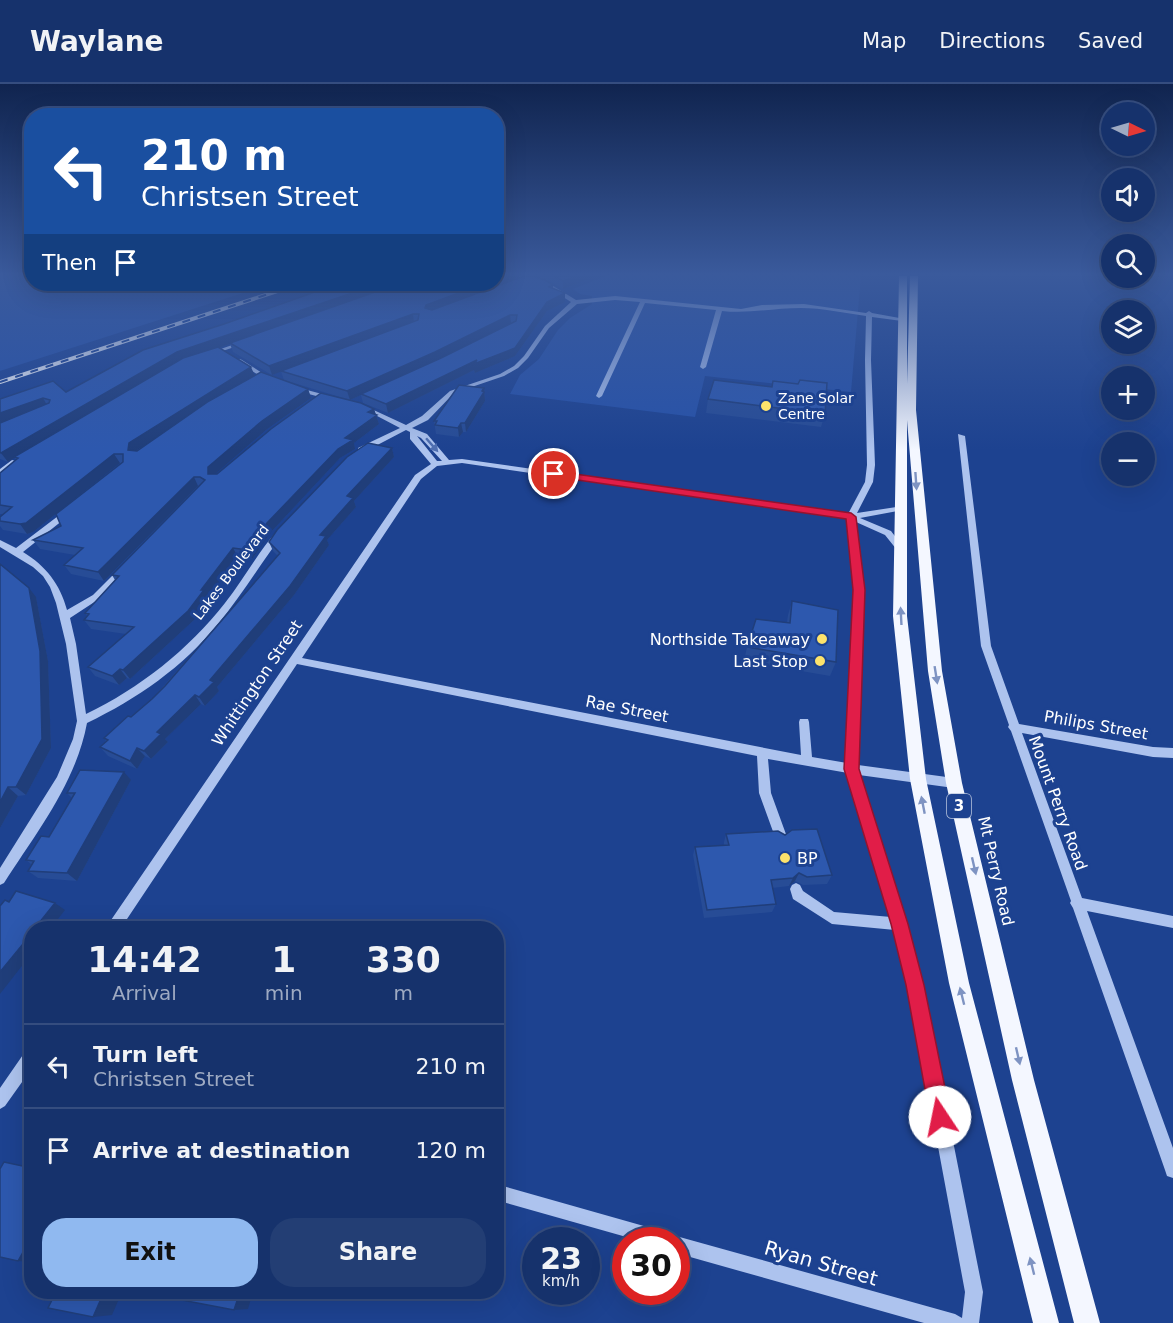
<!DOCTYPE html>
<html lang="en">
<head>
<meta charset="utf-8">
<style>
  :root { --surface:#16326c; --page:#233e74; --text:#f1f3f6; --muted:#9eaac2; --line:#354d7f; --accent:#90b9f0 }
  body { margin:0; font-family:"DejaVu Sans",sans-serif; background:var(--page); color:var(--text); height:100vh; display:flex; flex-direction:column; font-size:22px; white-space:nowrap }
  * { box-sizing:border-box; margin:0 }
  p { font-size:20px; color:var(--muted) }
  .icon { flex:none; width:33px; height:33px; fill:none; stroke:currentColor; stroke-width:2; stroke-linecap:round; stroke-linejoin:round }
  .map { position:relative; flex:1; overflow:hidden }
  .sheet { position:absolute; left:24px; top:837px; width:480px; height:378px; display:flex; flex-direction:column; background:var(--surface); border-radius:24px; box-shadow:0 6px 24px #0002,0 0 0 2px var(--line) }
  .sheet>* { flex:none }
  .banner { position:absolute; left:24px; top:24px; width:480px; height:183px; border-radius:24px; box-shadow:0 6px 24px #0002,0 0 0 2px var(--line); background:#1a4fa0; color:#fff; overflow:hidden }
  .needle { width:39px; rotate:95deg }
  .fabs { position:absolute; left:1101px; top:18px; display:grid; gap:12px }
  .fabs a { display:grid; place-items:center; width:54px; height:54px; border-radius:50%; background:var(--surface); box-shadow:0 6px 24px #0002,0 0 0 2px var(--line); font-size:30px }
  .speed { position:absolute; left:522px; top:1143px; display:flex; gap:12px; font-size:30px; font-weight:700; text-align:center }
  .speed>* { display:grid; place-content:center; width:78px; height:78px; border-radius:50%; background:var(--surface); box-shadow:0 6px 24px #0002,0 0 0 2px var(--line); line-height:1 }
  .speed small { font-size:15px; font-weight:400 }
  .speed .limit { border:9px solid #d22; background:#fff; color:#111 }
  .pin { position:absolute; display:grid; place-items:center; width:51px; height:51px; color:#fff; margin:-26px; border:3px solid #fff; border-radius:50%; box-shadow:0 2px 6px #0007 }
  .me { position:absolute; width:66px; margin:-33px; rotate:349deg; stroke-linejoin:round; filter:drop-shadow(0 0 4px #0008) }
  .turn { display:flex; align-items:center; gap:21px; height:126px; padding:0 18px; font-size:27px }
  .turn .icon { width:78px; height:78px; stroke-width:2.5 }
  .turn b { display:block; font-size:42px; line-height:51px }
  .then { display:flex; align-items:center; height:57px; padding:0 18px; background:#0003; gap:12px; font-size:22px }
  .eta { display:flex; justify-content:space-evenly; align-items:center; height:102px; text-align:center }
  .eta b { font-size:36px; font-weight:600; line-height:42px }
  .button { display:flex; gap:12px; margin-top:auto; padding:12px 18px }
  .button a { flex:1; height:69px; border-radius:24px; background:var(--accent); color:#111; font-size:24px; font-weight:600; line-height:69px; text-align:center }
  .button a+a { background:var(--page); color:var(--text) }
  ul { padding:0; list-style:none }
  li { display:flex; align-items:center; gap:18px; height:84px; padding:0 18px; border-top:2px solid var(--line) }
  li div { flex:1 }
  li b { display:block; font-size:22px }
  li em { font-style:normal }
  header { display:flex; align-items:center; gap:36px; box-sizing:border-box; height:84px; padding:0 30px; background:var(--surface); border-bottom:2px solid var(--line) }
  header strong { font-size:28px }
  nav { display:flex; gap:33px; margin-inline-start:auto; font-size:21px }
  .map>svg:first-child { display:block }
  .green { fill:#2752a9 }
  .lines { fill:none; stroke-linecap:round; stroke-linejoin:round }
  .minor { fill:#adc3ee; fill-rule:evenodd }
  .major { fill:#f4f7ff; fill-rule:evenodd }
  .rail-casing { stroke:#fff; stroke-width:4 }
  .rail { stroke:#1d4290; stroke-width:2; stroke-dasharray:8; stroke-linecap:butt }
  .wall { fill:#274c96 }
  .shaded-wall { fill:#203e7a }
  .building { fill:#2d58ae; stroke:#203e7a; stroke-width:1.5 }
  .oneway { fill:#4f6fb1 }
  .oneway2 { fill:#7e93c2 }
  .route { fill:#e11d48; stroke:#92132f; stroke-width:1.5 }
  .poi-dot { fill:#fde36c; stroke:#1d4290; stroke-width:2 }
  .labels { text-anchor:middle; dominant-baseline:central; stroke-width:6; stroke-linejoin:round; paint-order:stroke }
  .far-poi-label { font-size:14px; fill:#fff; stroke:#1d4290; text-anchor:start }
  .far-street-label { font-size:14px; fill:#fff; stroke:#1d4290 }
  .shield { fill:#1d4290; stroke:#bbc6de; stroke-width:1.5 }
  .shield-label { font-size:15px; font-weight:bold; fill:#fff }
  .poi-label { font-size:16px; fill:#fff; stroke:#1d4290; text-anchor:end }
  .street-label { font-size:16px; fill:#fff; stroke:#1d4290 }
  .near-street-label { font-size:20px; fill:#fff; stroke:#1d4290 }
</style>
</head>
<body>
<header>
<strong>Waylane</strong>
<nav><a>Map</a><a>Directions</a><a>Saved</a></nav>
</header>
<div class="map">
<svg width="1173" height="1239" viewBox="0 0 1173 1239">
  <rect width="100%" height="100%" fill="#1d4290"/>
  <!-- green -->
  <path class="green" d="M0 192H31L32 200H271L0 287Z
    M606 192H861L851 308 705 292 695 333 510 310 520 291 539 275 558 246 570 234 592 220V212L580 210 573 205Z"/>
  <g class="lines">
    <!-- minor -->
    <path class="minor" d="M518 192H526L550 200 576 216 615 212 741 225 762 221 804 220 866 229 869 227 872 229 905 235 902 237 872 233 871 276 875 381 873 398 857 429 903 422V426L860 434 891 447 904 464 903 466H897L885 451 856 438 864 506 858 681 954 694 958 696 960 699 958 702 954 704 859 691 907 840 922 901 983 1208 979 1239H924L676 1169V1156H637L496 1116V1100L665 1148 671 1150 672 1153 676 1152 955 1230 962 1234 965 1208 908 901 895 846 832 840 793 815 790 805 792 801 796 799 800 801 803 807 834 828 891 833 848 689 768 675 771 709 787 753 785 757 781 758 777 757 775 753 759 709 757 672 297 580 121 844H108L109 839 415 391 431 380 410 355V348L406 346 364 368H358V364L400 344 360 323 365 322 406 341 422 332 450 307 500 290 514 282 524 272 545 242 571 218 546 202ZM615 216 640 218 596 312 599 314 602 312 645 219 716 226 700 283 703 285 706 283 722 227C748 230 774 224 801 224 822 224 845 229 866 232L865 276 867 381 865 398 848 430 462 375 449 376 427 350 412 344 428 336 454 309 504 292 518 284 528 274 549 244 577 220ZM417 352 421 354 442 377H437ZM462 379 847 435 854 506 847 679 812 673 809 638 808 635H800L799 638 801 671 302 574 421 395 437 382Z
      M241 258 246 259 211 271 206 270Z
      M240 275 242 276 273 296 268 297 238 278V276Z
      M296 303 333 313 334 314 331 316 294 306 293 305Z
      M958 350 965 352 991 562 1019 640 1153 663 1173 664V674L1153 673 1022 649 1082 814 1173 832V844L1087 827 1173 1064V1094L1167 1092 1165 1086 1073 824 1070 819 1071 817 1011 647 1008 643 1009 641 981 562Z
      M12 376 19 378 0 390V385Z
      M66 426H72L73 428 23 468C46 482 60 500 67 526L93 511 121 483 124 482 128 485 99 515 70 534 76 560 86 630C140 604 188 566 225 519 243 496 257 470 276 448L279 447 283 450C261 479 242 511 218 540 183 583 137 615 87 639 76 699 36 749 4 799L0 801V784L57 693 73 655 77 637 66 560 56 519 50 503 43 492 33 483 0 463V456L16 464Z
      M32 963V984L5 1022 0 1025V1004L27 965Z"/>
    <!-- major -->
    <path class="major" d="M899 192H907V300L910 192H918L916 326 942 587 962 699 1034 996 1100 1239H1074L1012 996 946 699 928 587 907 336V532L926 695 969 899 1059 1239H1033L949 899 910 695 893 532Z"/>
    <defs>
      <path id="rail" d="M0 298 299 200"/>
    </defs>
    <!-- rail casing -->
    <use href="#rail" class="rail-casing"/>
    <!-- rail -->
    <use href="#rail" class="rail"/>
  </g>
  <!-- wall -->
  <path class="wall" d="M496 192H519V194L553 201V204L565 209V218L547 227 515 272 475 289 474 286 388 329 363 319 361 311 350 316 284 296 281 287 272 291 233 268 230 260 220 264 254 291 308 305 311 314 266 346 215 390H217L374 325 379 340 354 359 355 365 340 374 271 448 252 475 238 473 208 513 209 516 194 536 130 595 127 594 119 601 95 592 88 583 126 550 91 545 84 536 87 532 85 529 115 496 112 491 199 402 104 497 71 490 64 481 75 471 40 465 33 456 61 442 121 379H120L33 448 27 450 3 446 0 442V433L3 430H0V389L16 376 15 374 8 378 0 375V315L66 308 143 266Z
    M534 192H597L563 205 551 198Z
    M798 300 825 330 821 343 706 329 708 315 772 303Z
    M484 304 485 317 466 348H463L459 353 436 350 434 337Z
    M392 364 394 373 354 417 356 423 327 456 329 461 294 511 217 603 219 607 205 622 201 620 165 655 168 658 151 675 145 672 137 685 108 672 100 663 106 657 104 654 152 615 278 472 273 467 269 458Z
    M36 513 48 577 51 664 26 711 18 712 0 744Z
    M792 517 836 578 830 592 744 577 747 563 787 538 788 531Z
    M131 696 77 797 38 794 28 787 31 780 26 776 49 753 72 714 67 709Z
    M726 750 832 791 827 800 803 801 795 797 789 802 772 804 776 820 772 828 704 834 693 771 695 763 724 761V758Z"/>
  <!-- shaded-wall -->
  <path class="shaded-wall" d="M503 192H519V195L427 229 425 224 426 221 483 200H496V195Z
    M577 192H597L563 205V197Z
    M379 200H404L181 277 8 378 1 369 177 268Z
    M565 209V218L547 227 515 272 475 289 474 286 388 329 386 320 547 218Z
    M413 230 414 238 272 291 269 282Z
    M510 231 511 239 436 277 350 316 347 307Z
    M251 283 255 292 134 368 128 366 129 359Z
    M484 304 485 317 466 348 465 339Z
    M308 305 311 314 266 346 213 392 208 390V383L262 337Z
    M43 314 48 323 0 341V329Z
    M374 325 379 340 354 359 355 365 340 374 271 448 252 475 248 466 267 439 368 328Z
    M461 339 463 348 459 353 458 344Z
    M392 364 394 373 354 417 356 423 327 456 329 461 294 511 217 603 219 607 205 622 199 613 210 596 320 451 347 412Z
    M114 370 120 379 33 448 27 450 20 440Z
    M194 393 198 402 104 497 98 488Z
    M233 464 238 473 208 513 209 516 194 536 130 595 123 586 201 506Z
    M29 504 36 513 48 577 51 664 26 711 16 703Z
    M120 585 127 594 119 601 112 592Z
    M195 611 201 620 165 655 168 658 151 675 144 667 157 648Z
    M137 664 145 672 137 685 130 677Z
    M124 688 131 696 77 797 67 789Z
    M8 703 18 712 0 744V718Z
    M799 789 795 797 789 802 793 794Z
    M55 819 65 826 51 844H35Z
    M32 849V869L0 910V888Z
    M32 1152V1178L18 1177Z
    M104 1208H122L112 1231 93 1233Z
    M240 1208H253L248 1225 234 1226Z"/>
  <!-- building -->
  <path class="building" d="M524 192H533L545 196 553 201 549 203 565 209 547 218 515 264 474 280 477 276 386 320 361 310 441 274 516 237 517 231H510L435 268 347 307 281 287 418 236 419 230H413L269 282 230 259 398 200H483L426 221 425 224 432 226Z
    M554 192H577L563 197Z
    M346 200H379L177 268 1 369 0 368V339L49 319 50 316 43 314 0 329V315L53 297 66 308 143 266 224 240 335 201H342Z
    M218 263 251 283 129 359 128 366 137 367 209 317 261 288 308 305 262 337 208 383V390H217L271 345 321 309 361 319 374 325 368 328 377 331 345 354 353 356 338 365 267 439 248 466 233 464 201 506H204L188 527 123 586 120 585 112 592 88 583 134 543 84 536 89 530 85 529 119 492 112 491 205 396 200 393H194L98 488 64 481 83 464 33 456 61 442 56 430 123 378V370H114L26 439 20 440 0 437V433L12 423 0 421V389L18 374 14 373 183 274Z
    M714 296 772 303 773 297 798 300 800 296 827 299 825 330 708 315Z
    M459 301 484 304 482 307 484 308 465 339H461L458 344 435 341 437 337H434Z
    M368 359 392 364 347 412 353 414 320 451 326 452 290 502 210 596 214 598 199 613 195 611 157 648 161 650 144 667 137 664 130 677 100 663 108 656 104 654 128 632 131 633 152 615 165 602 280 469 269 458 277 446 347 373Z
    M0 480 29 504 40 567 42 655 16 703H8L0 718Z
    M792 517 838 526 836 578 747 563 756 535 790 539Z
    M80 686 124 688 67 789 28 787 34 777 26 776 41 752 49 753 75 709H67Z
    M817 745 832 791 807 793 799 789 793 794 771 796 776 820 707 826 695 763 729 761 726 750 778 747 785 751 792 746Z
    M16 807 55 819 35 844H32V849L0 888V822L5 816 9 818Z
    M4 1078 32 1084V1152L18 1177 0 1173V1085Z
    M56 1208H104L93 1233 48 1224Z
    M174 1208H240L234 1226 171 1214Z"/>
  <!-- one-way arrows -->
  <defs><path id="oneway-solid" d="M-6-.8H1V-3.2L6.5 0L1 3.2V.8H-6Z" transform="scale(1.5)"/></defs>
  <use class="oneway" href="#oneway-solid" transform="translate(432 361) rotate(49)"/>
  <g class="oneway2">
    <use href="#oneway-solid" transform="translate(916 397) rotate(86)"/>
    <use href="#oneway-solid" transform="translate(901 532) rotate(-93)"/>
    <use href="#oneway-solid" transform="translate(936 591) rotate(81)"/>
    <use href="#oneway-solid" transform="translate(923 721) rotate(-101)"/>
    <use href="#oneway-solid" transform="translate(974 782) rotate(77)"/>
    <use href="#oneway-solid" transform="translate(962 912) rotate(-104)"/>
    <use href="#oneway-solid" transform="translate(1018 972) rotate(77)"/>
    <use href="#oneway-solid" transform="translate(1032 1182) rotate(-104)"/>
  </g>
  <!-- sky -->
  <linearGradient id="sky" x2="0" y2="1"><stop stop-color="#10244f"/><stop offset="0.52" stop-color="#3a5a9c"/><stop offset="1" stop-color="#3a5a9c" stop-opacity="0"/></linearGradient>
  <rect width="1173" height="366" fill="url(#sky)"/>
  <!-- route -->
  <path class="route" d="M554 387 851 429 856 433 865 506 859 685 908 840 924 901 951 1033 948 1040 940 1043 933 1040 930 1033 906 901 891 840 844 685 853 506 846 435 550 392 548 390Z"/>
  <!-- markers -->
  <g class="poi-dot">
    <circle cx="766" cy="322" r="6"/>
    <circle cx="822" cy="555" r="6"/>
    <circle cx="820" cy="577" r="6"/>
    <circle cx="785" cy="774" r="6"/>
  </g>
  <g class="labels">
    <!-- far-poi labels -->
    <g class="far-poi-label">
      <text x="778" y="314">Zane Solar<tspan x="778" dy="16">Centre</tspan></text>
    </g>
    <!-- far-street labels -->
    <g class="far-street-label">
      <text transform="translate(231 488) rotate(-53)">Lakes Boulevard</text>
    </g>
    <!-- shield labels -->
    <rect class="shield" x="947" y="710" width="24" height="24" rx="4.5"/>
    <g class="shield-label">
      <text x="959" y="722">3</text>
    </g>
    <!-- poi labels -->
    <g class="poi-label">
      <text x="810" y="555">Northside Takeaway</text>
      <text x="808" y="577">Last Stop</text>
      <text x="797" y="774" text-anchor="start">BP</text>
    </g>
    <!-- street labels -->
    <g class="street-label">
      <text transform="translate(257 599) rotate(-56)">Whittington Street</text>
      <text transform="translate(627 625) rotate(11)">Rae Street</text>
      <text transform="translate(1096 641) rotate(10)">Philips Street</text>
      <text transform="translate(1058 719) rotate(70)">Mount Perry Road</text>
      <text transform="translate(996 787) rotate(77)">Mt Perry Road</text>
    </g>
    <!-- near-street labels -->
    <g class="near-street-label">
      <text transform="translate(821 1179) rotate(16)">Ryan Street</text>
    </g>
  </g>
</svg>
<div class="fabs">
<a><svg class="needle" viewBox="-14 -14 28 28"><path d="M0-13l5 13h-10z" fill="#e53935"/><path d="M0 13l5-13h-10z" fill="#9eaac2"/></svg></a>
<a><svg class="icon" aria-label="sound" viewBox="0 0 24 24"><path d="M4 9h4l5-4v14l-5-4H4zM17 9q2 3 0 6"/></svg></a>
<a><svg class="icon" aria-label="search" viewBox="0 0 24 24"><circle cx="10" cy="10" r="6"/><path d="M15 15l6 6"/></svg></a>
<a><svg class="icon" aria-label="layers" viewBox="0 0 24 24"><path d="M12 4l9 5-9 5-9-5zM3 14l9 5 9-5"/></svg></a>
<a>+</a>
<a>−</a>
</div>
<div class="speed"><div>23<small>km/h</small></div><div class="limit">30</div></div>
<div class="pin" style="left:554px;top:390px;background:#d93025"><svg class="icon" aria-label="arrive" viewBox="0 0 24 24"><path d="M6 21V4h12l-3 4 3 4H6"/></svg></div>
<svg class="me" style="left:940px;top:1033px" viewBox="-20 -20 40 40"><circle r="19" fill="#fff"/><path d="M0-13L10 11 0 6-10 11z" fill="#e11d48"/></svg>
<div class="banner">
<div class="turn"><svg class="icon" aria-label="left" viewBox="0 0 24 24"><path d="M17 20v-9H6M10 6l-5 5 5 5"/></svg><div><b>210 m</b>Christsen Street</div></div>
<div class="then">Then<svg class="icon" aria-label="arrive" viewBox="0 0 24 24"><path d="M6 21V4h12l-3 4 3 4H6"/></svg></div>
</div>
<section class="sheet">
<div class="eta">
<div><b>14:42</b><p>Arrival</p></div>
<div><b>1</b><p>min</p></div>
<div><b>330</b><p>m</p></div>
</div>
<ul>
<li><svg class="icon" aria-label="left" viewBox="0 0 24 24"><path d="M17 20v-9H6M10 6l-5 5 5 5"/></svg><div><b>Turn left</b><p>Christsen Street</p></div><em>210 m</em></li>
<li><svg class="icon" aria-label="arrive" viewBox="0 0 24 24"><path d="M6 21V4h12l-3 4 3 4H6"/></svg><div><b>Arrive at destination</b></div><em>120 m</em></li>
</ul>
<div class="button"><a>Exit</a><a>Share</a></div>
</section>
</div>
</body>
</html>
